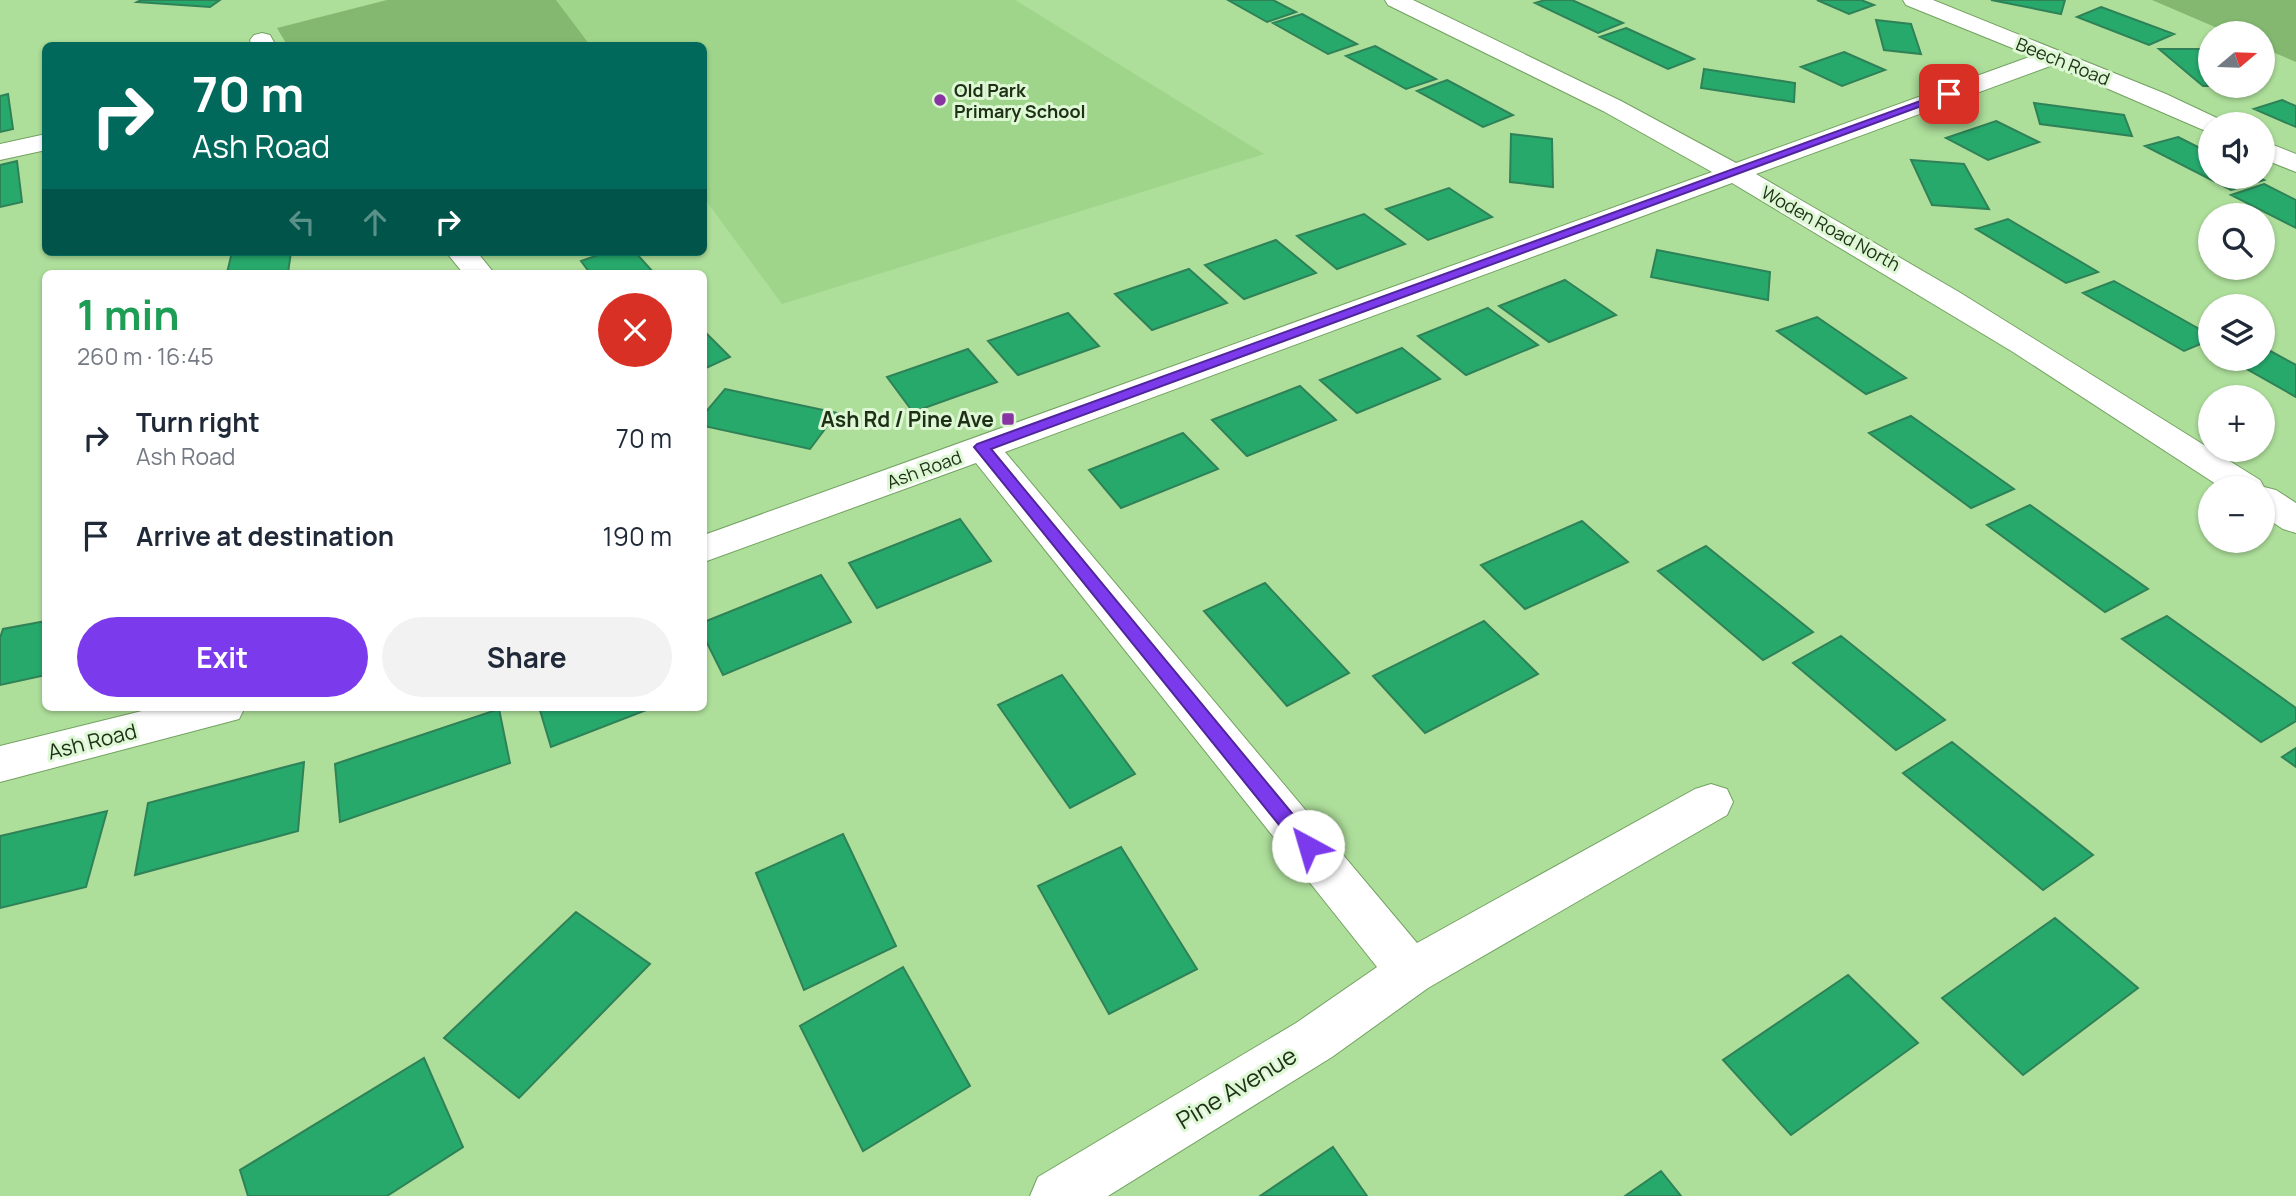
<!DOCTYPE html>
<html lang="en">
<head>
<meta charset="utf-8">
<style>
  :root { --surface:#fff; --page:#f2f2f3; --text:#1f2937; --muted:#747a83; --accent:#7c3aed }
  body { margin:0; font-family:Manrope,sans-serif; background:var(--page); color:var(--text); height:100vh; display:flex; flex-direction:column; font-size:26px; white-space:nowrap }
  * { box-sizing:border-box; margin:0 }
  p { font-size:23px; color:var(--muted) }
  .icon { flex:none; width:38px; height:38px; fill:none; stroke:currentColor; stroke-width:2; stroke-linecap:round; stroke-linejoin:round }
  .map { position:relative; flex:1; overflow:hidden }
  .side { position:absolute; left:42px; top:270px; width:665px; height:441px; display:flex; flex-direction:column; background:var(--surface); border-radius:10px; box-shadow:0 2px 5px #0004 }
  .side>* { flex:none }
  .guide { position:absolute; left:42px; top:42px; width:665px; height:214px; border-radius:10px; box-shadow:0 2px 5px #0004; background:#00695c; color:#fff; overflow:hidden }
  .needle { width:46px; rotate:71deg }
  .fabs { position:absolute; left:2198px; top:21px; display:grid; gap:14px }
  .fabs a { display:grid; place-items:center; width:77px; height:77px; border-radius:50%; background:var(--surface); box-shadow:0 2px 5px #0004; font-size:35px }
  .pin { position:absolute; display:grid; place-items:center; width:60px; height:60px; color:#fff; margin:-30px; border-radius:14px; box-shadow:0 4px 10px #0006 }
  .me { position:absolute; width:77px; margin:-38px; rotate:321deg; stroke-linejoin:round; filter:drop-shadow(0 0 5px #0008) }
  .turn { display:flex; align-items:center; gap:24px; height:147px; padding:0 35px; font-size:32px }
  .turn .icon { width:91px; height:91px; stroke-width:2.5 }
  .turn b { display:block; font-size:49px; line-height:60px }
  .lanes { display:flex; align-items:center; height:66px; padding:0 35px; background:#0003; justify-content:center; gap:35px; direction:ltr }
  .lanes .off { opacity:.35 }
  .round { display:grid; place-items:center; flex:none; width:74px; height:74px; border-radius:37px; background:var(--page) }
  .summary { display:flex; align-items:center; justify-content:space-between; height:119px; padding:0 35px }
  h1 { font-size:42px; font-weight:700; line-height:52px; color:#1e9e55 }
  .primary-button { display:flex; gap:14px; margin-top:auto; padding:14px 35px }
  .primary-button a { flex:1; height:80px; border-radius:42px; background:var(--accent); color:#fff; font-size:28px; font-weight:700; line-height:80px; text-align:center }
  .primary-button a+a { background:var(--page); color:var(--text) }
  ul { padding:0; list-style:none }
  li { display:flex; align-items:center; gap:21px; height:98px; padding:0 35px }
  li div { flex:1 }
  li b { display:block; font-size:26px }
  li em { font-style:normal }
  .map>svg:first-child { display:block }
  .built { fill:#9fd58b }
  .green { fill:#84b870 }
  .building { fill:#27a96c; stroke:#2f8257; stroke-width:2 }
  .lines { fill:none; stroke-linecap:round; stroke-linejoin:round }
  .minor-casing { stroke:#73a261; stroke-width:2 }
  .minor { fill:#fff; fill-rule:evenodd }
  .route { fill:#7c3aed; stroke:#51269a; stroke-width:2 }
  .poi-dot { fill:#8834a2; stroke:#def7d5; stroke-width:2.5 }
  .labels { text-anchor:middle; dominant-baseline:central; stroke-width:6; stroke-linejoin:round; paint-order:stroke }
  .far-street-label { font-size:18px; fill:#1d3015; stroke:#def7d5 }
  .far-poi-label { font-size:18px; font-weight:bold; fill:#1d3015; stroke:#def7d5; text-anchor:start }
  .poi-label { font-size:21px; font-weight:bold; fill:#1d3015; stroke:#def7d5; text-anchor:end }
  .street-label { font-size:21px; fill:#1d3015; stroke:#def7d5 }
  .near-street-label { font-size:24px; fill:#1d3015; stroke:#def7d5 }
</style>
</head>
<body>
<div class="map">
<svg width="2296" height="1196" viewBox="0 0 2296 1196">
  <rect width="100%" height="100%" fill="#adde9a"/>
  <!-- built -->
  <path class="built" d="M556 0H1015L1264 154 782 304 704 198V46L590 45Z"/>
  <!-- green -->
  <path class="green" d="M387 0H556L590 45H287L277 28Z
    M2152 0H2296V62L2263 48V33H2229Z"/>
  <!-- building -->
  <path class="building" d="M141 0H220L210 7 137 2Z
    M1228 0H1273L1296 12 1267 22Z
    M1545 0H1572L1623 23 1598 33 1535 3Z
    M1817 0H1861L1874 5 1849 14Z
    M1991 0H2065L2061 14Z
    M2101 7 2174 34 2149 45 2077 17Z
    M1302 14 1357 44 1328 54 1273 23Z
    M1876 20 1911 24 1921 54 1884 50Z
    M1626 28 1694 59 1668 69 1600 37Z
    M1375 46 1436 79 1406 89 1346 56Z
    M2159 49H2201L2210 56V86H2248H2203Z
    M1844 52 1885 70 1842 86 1801 67Z
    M1704 69 1795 83 1794 102 1701 88Z
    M1447 80 1513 115 1483 127 1417 91Z
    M8 94 13 129 0 132V96Z
    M2282 100 2296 106V127L2254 109Z
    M2034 103 2124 115 2132 136 2040 124Z
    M1996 121 2039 142 1988 160 1946 138Z
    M1511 134 1552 139 1553 187 1510 182Z
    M2178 137 2210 153V177H2258L2264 180 2231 190 2145 146Z
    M1911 160 1964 164 1989 209 1932 205Z
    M17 161 22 202 0 207V165Z
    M2264 184 2296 200V228L2231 195Z
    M1449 188 1492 217 1428 240 1386 209Z
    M1364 214 1405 244 1337 269 1297 236Z
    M2008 219 2098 272 2066 283 1976 229Z
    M1276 240 1316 273 1244 299 1205 265Z
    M1657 250 1770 272 1768 300 1651 277Z
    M232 252H291L288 273H227Z
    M607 252H635L654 273H590L581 261Z
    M1189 269 1227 303 1152 330 1115 294Z
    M1565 280 1616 315 1549 342 1499 306Z
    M2114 281 2210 335V340L2184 351 2083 293Z
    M1488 308 1538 345 1466 375 1418 336Z
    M1068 313 1099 346 1018 375 988 341Z
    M1817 317 1906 378 1866 394 1777 331Z
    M704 331 730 357 704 369Z
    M2263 347 2296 365V397L2229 359H2263Z
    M1402 348 1440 379 1357 413 1320 380Z
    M968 349 997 382 913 412 887 377Z
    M1300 386 1336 420 1247 456 1212 420Z
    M725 389 837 413 810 449 704 426V414Z
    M1911 416 2014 489 1971 508 1869 433Z
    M1183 433 1218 469 1121 508 1089 470Z
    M2030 505 2148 589 2105 612 1987 525Z
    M960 519 991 561 877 608 849 563Z
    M1582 521 1628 562 1525 609 1481 565Z
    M1706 546 1813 632 1763 660 1658 571Z
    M821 575 851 622 723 675 704 637V622Z
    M1265 583 1349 673 1287 706 1204 611Z
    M2167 616 2296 708V721L2261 742 2122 639Z
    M46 621V675L0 685V638L3 629Z
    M1484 621 1538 674 1425 733 1373 676Z
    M1841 636 1945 720 1896 750 1793 663Z
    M1062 675 1135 774 1070 808 998 705Z
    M539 707H654L551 747Z
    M499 709 510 763 340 822 335 764Z
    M1952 742 2093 855 2043 890 1903 773Z
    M2296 748V767L2282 757Z
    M304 762 298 831 135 875 148 803Z
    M107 811 86 887 0 908V836Z
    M843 834 896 946 804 990 756 873Z
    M1121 847 1197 969 1109 1014 1038 886Z
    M576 912 650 964 519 1098 444 1038Z
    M2055 918 2138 988 2023 1075 1942 998Z
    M903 967 970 1086 863 1151 800 1026Z
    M1848 975 1918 1043 1791 1135 1723 1060Z
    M424 1058 463 1147 387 1196H248L240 1170Z
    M1333 1147 1367 1196H1260Z
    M1661 1171 1681 1196H1625Z"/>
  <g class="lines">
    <defs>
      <path id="minor" d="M1385 0H1413L1621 101 1736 163 2032 56 1906 5 1903 0H1933L2166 94 2219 119 2223 124H2210V132L2201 129 2053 65 1756 174 1959 292 2260 480 2264 487 2276 490 2296 503V533L2283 529 2263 516V488H2222L2013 352 1732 183 1005 452 1417 943 1695 789 1711 784 1727 789 1733 802 1727 815 1428 988 1332 1057 1108 1196H1030L1038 1177 1296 1023 1377 967 976 463 704 562V535L1712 172 1603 111 1388 5Z
        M262 33 270 35 276 46H252L250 40 254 35Z
        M46 134V150L0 160V144Z
        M2263 141 2296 154V172L2263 159Z
        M446 252H477L494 273H463Z
        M158 707H245L239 719 224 723 0 782V746Z"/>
    </defs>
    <!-- minor casing -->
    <use href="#minor" class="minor-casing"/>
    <!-- minor -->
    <use href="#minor" class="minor"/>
  </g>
  <!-- route -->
  <path class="route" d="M1945 92 1954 94 991 449 1315 841 1317 846 1315 852 1308 855 1301 852 974 447 977 444Z"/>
  <!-- markers -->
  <g class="poi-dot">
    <circle cx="940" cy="100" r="7"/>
    <rect x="1001" y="412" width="14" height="14" rx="3.5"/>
  </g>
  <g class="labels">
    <!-- far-street labels -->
    <g class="far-street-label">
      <text transform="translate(2063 61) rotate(22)">Beech Road</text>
      <text transform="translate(1831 228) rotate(29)">Woden Road North</text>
      <text transform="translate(924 469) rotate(-20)">Ash Road</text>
    </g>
    <!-- far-poi labels -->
    <g class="far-poi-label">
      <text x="954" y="90">Old Park<tspan x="954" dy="21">Primary School</tspan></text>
    </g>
    <!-- poi labels -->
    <g class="poi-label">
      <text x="994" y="419">Ash Rd / Pine Ave</text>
    </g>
    <!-- street labels -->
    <g class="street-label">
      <text transform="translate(92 741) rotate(-14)">Ash Road</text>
    </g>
    <!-- near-street labels -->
    <g class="near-street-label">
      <text transform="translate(1236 1087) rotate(-31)">Pine Avenue</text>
    </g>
  </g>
</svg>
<div class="fabs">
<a><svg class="needle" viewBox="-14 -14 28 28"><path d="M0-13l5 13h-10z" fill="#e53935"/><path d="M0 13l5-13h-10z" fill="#747a83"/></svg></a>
<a><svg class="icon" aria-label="sound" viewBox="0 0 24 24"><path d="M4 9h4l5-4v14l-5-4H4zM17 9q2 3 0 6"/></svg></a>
<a><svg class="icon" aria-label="search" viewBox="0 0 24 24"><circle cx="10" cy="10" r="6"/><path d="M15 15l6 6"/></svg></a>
<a><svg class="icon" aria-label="layers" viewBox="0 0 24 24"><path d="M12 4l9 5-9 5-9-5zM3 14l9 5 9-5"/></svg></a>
<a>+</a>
<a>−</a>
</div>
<div class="pin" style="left:1949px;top:94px;background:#d93025"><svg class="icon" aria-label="arrive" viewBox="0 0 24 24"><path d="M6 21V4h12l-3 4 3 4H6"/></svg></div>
<svg class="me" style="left:1308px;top:846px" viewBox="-20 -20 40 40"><circle r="19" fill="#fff"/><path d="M0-13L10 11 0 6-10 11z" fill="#7c3aed"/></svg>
<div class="guide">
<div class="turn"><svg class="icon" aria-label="right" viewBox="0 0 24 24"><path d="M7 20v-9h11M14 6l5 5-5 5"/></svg><div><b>70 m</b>Ash Road</div></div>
<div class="lanes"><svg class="icon off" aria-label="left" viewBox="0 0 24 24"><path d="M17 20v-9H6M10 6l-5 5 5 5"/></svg><svg class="icon off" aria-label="ahead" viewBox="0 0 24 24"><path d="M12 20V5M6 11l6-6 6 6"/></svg><svg class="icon" aria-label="right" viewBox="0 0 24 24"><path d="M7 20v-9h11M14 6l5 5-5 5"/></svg></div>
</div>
<section class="side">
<div class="summary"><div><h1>1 min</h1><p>260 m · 16:45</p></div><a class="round" style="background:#d93025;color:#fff"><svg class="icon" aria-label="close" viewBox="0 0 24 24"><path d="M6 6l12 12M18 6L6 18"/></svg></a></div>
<ul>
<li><svg class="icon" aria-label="right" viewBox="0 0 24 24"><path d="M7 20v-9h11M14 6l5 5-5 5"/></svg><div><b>Turn right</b><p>Ash Road</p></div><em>70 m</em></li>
<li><svg class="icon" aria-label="arrive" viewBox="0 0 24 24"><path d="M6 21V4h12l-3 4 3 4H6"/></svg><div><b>Arrive at destination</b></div><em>190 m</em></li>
</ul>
<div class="primary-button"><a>Exit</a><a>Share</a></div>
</section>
</div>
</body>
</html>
